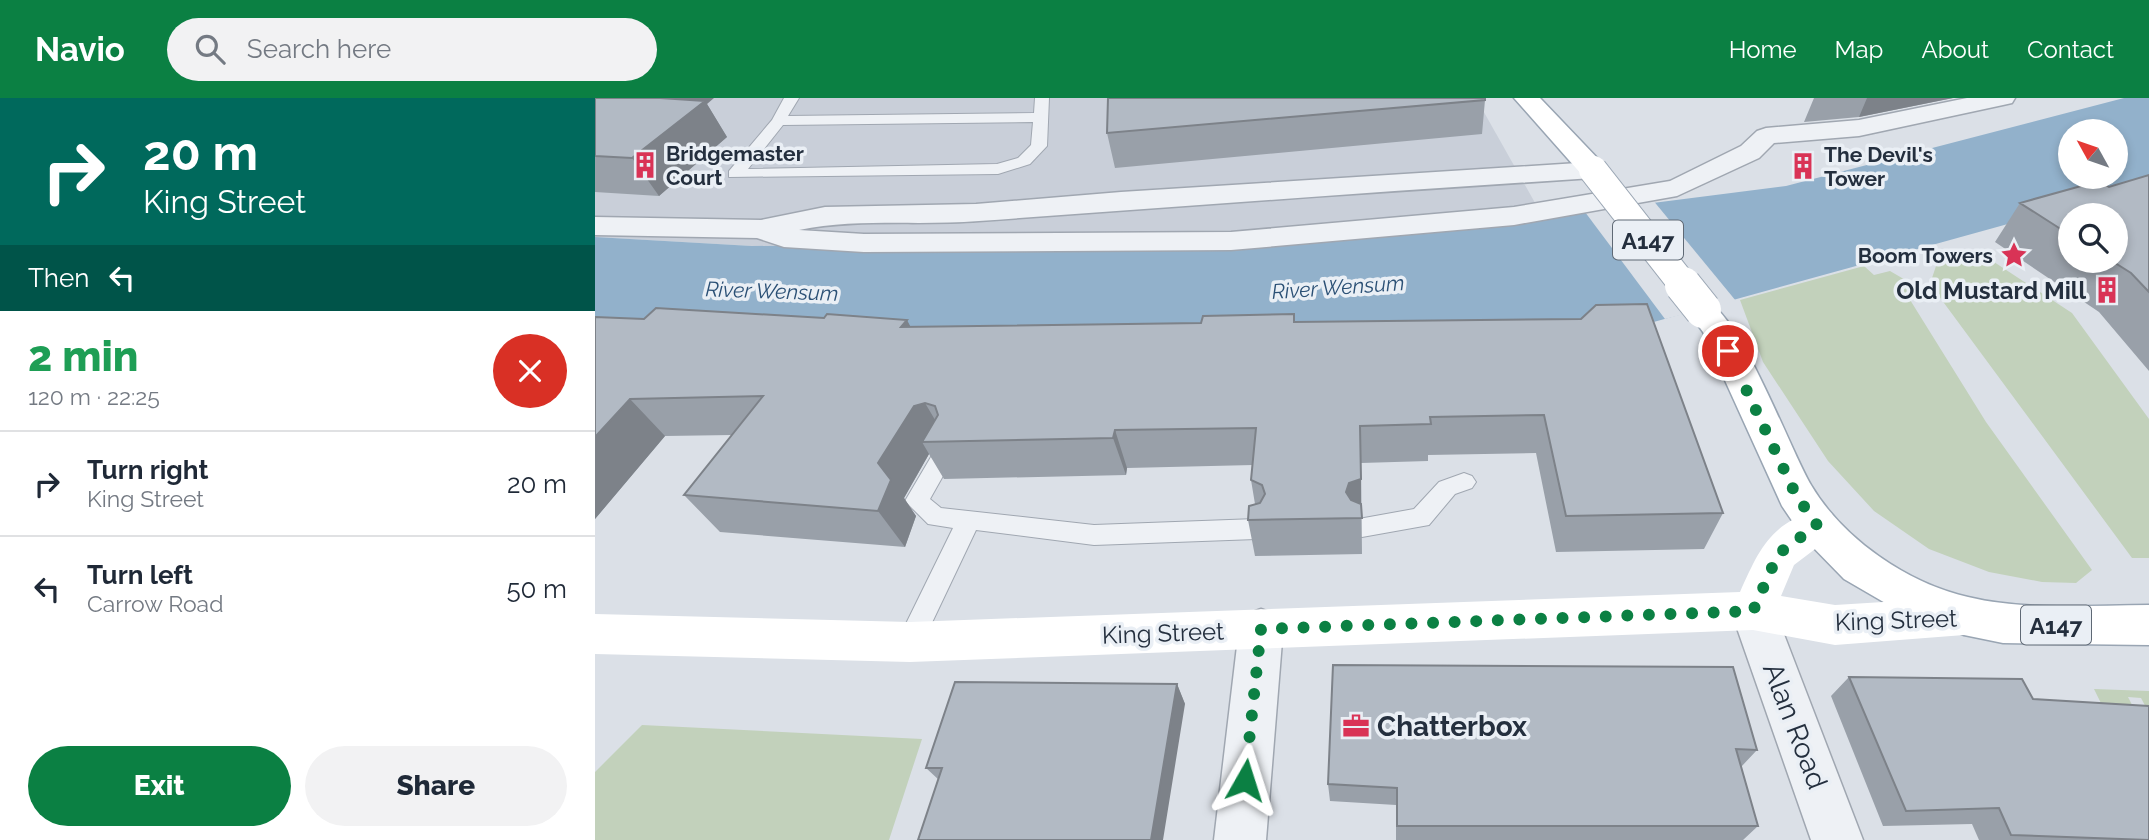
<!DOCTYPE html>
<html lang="en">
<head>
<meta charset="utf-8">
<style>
  :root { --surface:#fff; --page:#f2f2f3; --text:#1f2937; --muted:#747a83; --line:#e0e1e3; --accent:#0b8043 }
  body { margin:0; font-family:Raleway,sans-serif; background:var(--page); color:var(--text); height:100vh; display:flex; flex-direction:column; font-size:26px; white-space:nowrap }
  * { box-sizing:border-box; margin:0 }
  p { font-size:23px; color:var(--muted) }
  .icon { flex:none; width:38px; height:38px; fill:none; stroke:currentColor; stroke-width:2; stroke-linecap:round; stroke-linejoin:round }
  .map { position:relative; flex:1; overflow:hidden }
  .details { display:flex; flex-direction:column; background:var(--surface); width:595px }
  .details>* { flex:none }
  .top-card { background:#00695c; color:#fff; overflow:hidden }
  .needle { width:46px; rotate:310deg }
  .controls { position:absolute; left:1463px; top:21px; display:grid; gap:14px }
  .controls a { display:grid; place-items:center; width:70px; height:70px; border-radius:50%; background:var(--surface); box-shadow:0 4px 10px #0003; font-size:35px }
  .pin { position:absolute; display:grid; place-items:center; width:60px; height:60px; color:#fff; margin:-30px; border:4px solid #fff; border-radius:50%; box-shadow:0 2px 7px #0007 }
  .me { position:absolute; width:77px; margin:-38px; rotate:6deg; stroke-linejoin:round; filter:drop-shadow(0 0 5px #0008) }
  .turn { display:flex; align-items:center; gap:24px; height:147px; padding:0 28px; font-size:32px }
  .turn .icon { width:91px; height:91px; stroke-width:2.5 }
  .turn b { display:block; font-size:49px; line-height:60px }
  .then { display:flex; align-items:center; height:66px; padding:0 28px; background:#0003; gap:14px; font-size:26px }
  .round { display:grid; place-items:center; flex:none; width:74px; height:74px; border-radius:37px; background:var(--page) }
  .summary { display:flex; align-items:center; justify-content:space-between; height:119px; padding:0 28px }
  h1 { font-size:42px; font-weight:800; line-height:52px; color:#1e9e55 }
  .button { display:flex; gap:14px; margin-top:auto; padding:14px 28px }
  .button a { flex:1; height:80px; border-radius:42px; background:var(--accent); color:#fff; font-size:28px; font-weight:800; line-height:80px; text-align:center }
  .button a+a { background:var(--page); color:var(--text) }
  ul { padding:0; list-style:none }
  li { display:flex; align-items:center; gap:21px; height:105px; padding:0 28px; border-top:2px solid var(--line) }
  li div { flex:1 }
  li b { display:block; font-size:26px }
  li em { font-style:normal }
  header { display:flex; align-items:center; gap:42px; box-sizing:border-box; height:98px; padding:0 35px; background:var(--accent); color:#fff }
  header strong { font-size:33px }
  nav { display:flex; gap:38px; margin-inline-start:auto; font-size:24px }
  .search { width:490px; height:63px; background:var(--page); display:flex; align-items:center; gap:18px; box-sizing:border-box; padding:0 24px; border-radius:38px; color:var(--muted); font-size:26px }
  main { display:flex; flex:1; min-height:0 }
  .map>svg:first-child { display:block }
  .built { fill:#c9cfd9 }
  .green { fill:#c2d1bb }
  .water { fill:#92b1cb; fill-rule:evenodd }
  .pier { fill:#dbe0e7 }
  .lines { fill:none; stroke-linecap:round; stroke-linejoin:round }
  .lane-casing { stroke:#a0a7b1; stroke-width:2 }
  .street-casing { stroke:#a0a7b1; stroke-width:3 }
  .primary-casing { stroke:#99a5b3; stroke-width:3 }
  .lane { fill:#eef1f5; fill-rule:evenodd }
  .street { fill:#eef1f5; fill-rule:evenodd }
  .secondary { fill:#fff; fill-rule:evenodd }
  .primary { fill:#fff; fill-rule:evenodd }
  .primary-bridge-far1-casing { stroke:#99a5b3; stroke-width:30; stroke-linecap:butt }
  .primary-bridge-casing { stroke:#99a5b3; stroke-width:38; stroke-linecap:butt }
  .primary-bridge-far1 { stroke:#fff; stroke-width:28 }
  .primary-bridge { stroke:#fff; stroke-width:36 }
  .wall { fill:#99a0a9; fill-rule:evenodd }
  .shaded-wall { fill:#7d8289 }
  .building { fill:#b2bac4; stroke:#7d8289; stroke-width:2 }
  .route { stroke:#0b8043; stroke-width:12; stroke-dasharray:0 21.6 }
  .labels { text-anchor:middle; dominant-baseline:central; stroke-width:7; stroke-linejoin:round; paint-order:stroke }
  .far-poi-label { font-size:21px; font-weight:bold; fill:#242f3e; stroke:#eaeff5; text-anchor:start }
  .far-water-label { font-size:21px; font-style:italic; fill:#2b5075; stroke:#eaeff5 }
  .shield { fill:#eaeff5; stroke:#5f6975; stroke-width:2 }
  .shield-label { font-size:23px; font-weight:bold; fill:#242f3e }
  .poi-label { font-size:24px; font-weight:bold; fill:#242f3e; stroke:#eaeff5; text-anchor:end }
  .street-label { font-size:24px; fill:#242f3e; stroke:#eaeff5 }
  .near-poi-label { font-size:28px; font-weight:bold; fill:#242f3e; stroke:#eaeff5; text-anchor:start }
  .near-street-label { font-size:28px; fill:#242f3e; stroke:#eaeff5 }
</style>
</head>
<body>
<header>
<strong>Navio</strong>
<div class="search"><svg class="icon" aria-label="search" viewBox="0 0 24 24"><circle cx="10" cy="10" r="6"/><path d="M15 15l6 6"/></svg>Search here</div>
<nav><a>Home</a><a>Map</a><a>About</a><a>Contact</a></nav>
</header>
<main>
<section class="details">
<div class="top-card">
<div class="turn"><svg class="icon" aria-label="right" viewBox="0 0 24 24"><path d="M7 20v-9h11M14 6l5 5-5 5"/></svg><div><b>20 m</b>King Street</div></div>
<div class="then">Then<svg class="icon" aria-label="left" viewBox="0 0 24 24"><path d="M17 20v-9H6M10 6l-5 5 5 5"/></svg></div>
</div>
<div class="summary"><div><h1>2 min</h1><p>120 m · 22:25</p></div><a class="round" style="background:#d93025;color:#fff"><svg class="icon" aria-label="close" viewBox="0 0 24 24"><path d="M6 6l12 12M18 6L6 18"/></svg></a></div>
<ul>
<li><svg class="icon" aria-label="right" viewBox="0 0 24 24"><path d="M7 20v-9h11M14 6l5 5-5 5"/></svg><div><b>Turn right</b><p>King Street</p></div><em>20 m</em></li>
<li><svg class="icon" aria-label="left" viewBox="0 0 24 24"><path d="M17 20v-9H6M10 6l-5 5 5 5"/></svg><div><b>Turn left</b><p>Carrow Road</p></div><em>50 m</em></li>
</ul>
<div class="button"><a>Exit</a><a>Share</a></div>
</section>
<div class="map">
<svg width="1554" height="742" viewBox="0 0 1554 742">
  <rect width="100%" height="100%" fill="#dbe0e7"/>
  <!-- built -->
  <path class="built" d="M0 0H881L948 119 636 143 157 148 0 139Z"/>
  <!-- green -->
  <path class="green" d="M1364 160 1396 162 1477 215 1554 321V460H1537L1335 186 1341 168Z
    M1269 168 1279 177 1295 173 1319 187 1312 197 1391 324 1497 472 1481 485 1447 484 1394 474 1334 451 1279 413 1233 363 1168 264 1145 202Z
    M1499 591 1554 593V615L1546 600 1533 599 1554 640V703Z
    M47 627 327 641 294 742H0V674Z"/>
  <!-- water -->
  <path class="water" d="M1529 0H1554V87L1037 230 0 244V139L157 148 636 143 948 119 1191 88ZM1475 33H1521V79H1475Z"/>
  <!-- pier -->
  <path class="pier" d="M1057 101 1141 203 1070 221 987 110Z"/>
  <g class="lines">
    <defs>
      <path id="lane" d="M189 0H204L193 18 439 15 440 0H454L452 48 435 66 403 76 134 79V73L177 22ZM438 24 436 47 423 60 402 66 153 71 188 27Z
        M351 345 359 347 362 353 335 401 346 410 499 427 661 421 670 424 673 431 670 438 661 441 499 447 381 432 324 552 315 556 306 552 302 544 358 430 333 426 310 403 343 347Z
        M869 375 877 378 881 384 877 390 860 396 834 427 767 439 758 436 755 429 758 422 819 411 844 384Z"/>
      <path id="street" d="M1372 0H1420L1417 5 1408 7 1264 38 1179 45 1164 60 1082 98 919 127 636 152 269 154 189 149 162 140 0 137V119L166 122 230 109 381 106 526 94 998 64 1008 66 1012 72 1008 78 998 80C793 93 589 108 384 123 324 128 263 120 204 132L269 136 636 134 919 109 1075 83 1146 48 1162 33 1171 30 1264 22Z
        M1158 494 1174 499 1180 513 1268 742H1216L1136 513 1142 499Z
        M666 511 682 517 688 531 671 742H619L644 531 650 517Z"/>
      <path id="primary" d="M919 0H945L1008 66 1012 72 1008 78H988Z
        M1108 202C1144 211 1194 350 1216 387 1248 441 1312 485 1373 499 1431 513 1495 507 1554 507V547L1408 545 1369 537 1292 506 1249 481 1208 439 1187 408 1108 234 1092 212 1097 205Z"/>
    </defs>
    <!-- lane casing -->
    <use href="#lane" class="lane-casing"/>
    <!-- street casing -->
    <use href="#street" class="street-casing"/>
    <!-- primary casing -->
    <use href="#primary" class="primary-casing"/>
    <!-- lane -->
    <use href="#lane" class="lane"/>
    <!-- street -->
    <use href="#street" class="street"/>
    <!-- secondary -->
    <path class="secondary" d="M1222 411 1236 415 1242 427 1236 439 1199 467 1186 498 1240 507 1369 499 1385 504 1391 518 1385 532 1369 537 1240 547 1158 532 315 564 0 556V516L315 524 1145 494C1164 452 1174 427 1222 411Z"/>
    <!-- primary -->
    <use href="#primary" class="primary"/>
    <defs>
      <path id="primary-bridge-far1" d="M998 72 1089 188"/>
      <path id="primary-bridge" d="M1088 187 1108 212"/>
    </defs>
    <!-- primary-bridge-far1 casing -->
    <use href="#primary-bridge-far1" class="primary-bridge-far1-casing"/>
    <!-- primary-bridge casing -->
    <use href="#primary-bridge" class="primary-bridge-casing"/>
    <!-- primary-bridge-far1 -->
    <use href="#primary-bridge-far1" class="primary-bridge-far1"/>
    <!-- primary-bridge -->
    <use href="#primary-bridge" class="primary-bridge"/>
  </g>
  <!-- wall -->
  <path class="wall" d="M0 0 112 6 132 39 64 98 0 94Z
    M1219 0H1358L1264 19 1209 24Z
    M890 2 887 36 520 70 512 35Z
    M1554 77V273L1504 214 1400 144 1425 105 1514 89ZM1475 117 1521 163H1475Z
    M0 219 49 221 316 229 986 221 1128 415 1109 451 961 454 941 355 833 357V363L766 365 767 456 660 458 653 422 660 406 656 382 658 367 532 370 531 377 349 381 334 356 309 400 321 418 310 449 125 434 89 397 137 337 70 338 0 421Z
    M738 567 1162 652 1146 669 1163 728 1148 742H801V707L735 703 733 686Z
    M1254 579 1438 601 1554 742H1384L1377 726 1288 728 1236 598Z
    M582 586 590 606 344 682 331 670Z"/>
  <!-- shaded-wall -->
  <path class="shaded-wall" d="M51 0H119L112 6 132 39 64 98 37 60Z
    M1272 0H1358L1264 19Z
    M312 222 332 260 306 229Z
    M35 301 70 338 0 421V339Z
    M330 305 352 342 327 344 334 356 309 400 321 418 310 449 283 413V365L319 308Z
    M520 332 532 370 531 377 518 340Z
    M766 381V418L758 420 751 394 754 385Z
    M582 586 590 606 568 742H556Z"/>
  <!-- building -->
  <path class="building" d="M0 0H65L110 3 37 60 0 58Z
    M513 0H890V2L512 35Z
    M1554 77V194L1536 175 1517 163H1521V117H1475V137L1425 105 1504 83 1514 89Z
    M1052 206 1128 415 971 418 949 317 835 319 836 326 765 328 766 381 754 385 751 394 756 402 766 406 767 420 653 422 654 408 665 405 670 396 667 387 656 382 661 330 520 332 518 340 327 344 343 317 340 308 330 305 319 308 283 365 296 382 283 413 89 397 168 298 35 301 0 339V219L49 221 61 210 229 220 232 216 312 222 306 229 606 225 608 218 699 216V224L986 221 1001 207Z
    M738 567 1138 569 1162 652 1141 651 1163 728H802V690L733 686Z
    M1254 579 1427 581 1438 601 1554 608V742L1416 737 1404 710 1311 713Z
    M360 584 582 586 556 742H323L347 670H331Z"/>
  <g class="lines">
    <!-- route -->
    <path class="route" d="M650 682 666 531 1158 513 1183 456 1222 427 1201 397 1133 253"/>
  </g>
  <!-- icons -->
  <defs>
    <symbol id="building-bare" viewBox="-9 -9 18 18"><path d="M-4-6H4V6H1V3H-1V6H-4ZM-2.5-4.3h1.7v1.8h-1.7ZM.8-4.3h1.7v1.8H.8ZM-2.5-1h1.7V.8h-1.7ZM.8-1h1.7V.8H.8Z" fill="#d93356" stroke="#eaeff5" stroke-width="2.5" paint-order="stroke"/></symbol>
    <symbol id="sight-bare" viewBox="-9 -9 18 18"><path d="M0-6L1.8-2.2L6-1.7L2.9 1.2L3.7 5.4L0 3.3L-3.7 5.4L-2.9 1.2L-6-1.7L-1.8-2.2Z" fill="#d93356" stroke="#eaeff5" stroke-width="2.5" paint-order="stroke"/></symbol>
    <symbol id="office-bare" viewBox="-9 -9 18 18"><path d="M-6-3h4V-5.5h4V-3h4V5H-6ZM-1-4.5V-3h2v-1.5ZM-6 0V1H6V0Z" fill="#d93356" stroke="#eaeff5" stroke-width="2.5" paint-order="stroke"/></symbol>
  </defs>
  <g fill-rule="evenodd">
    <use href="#building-bare" x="31" y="48" width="38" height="38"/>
    <use href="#building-bare" x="1189" y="49" width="38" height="38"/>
    <use href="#sight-bare" x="1400" y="138" width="38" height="38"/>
    <use href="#building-bare" x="1493" y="173" width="38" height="38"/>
    <use href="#office-bare" x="742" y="609" width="38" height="38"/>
  </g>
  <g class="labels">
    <!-- far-poi labels -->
    <g class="far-poi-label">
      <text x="71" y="55">Bridgemaster<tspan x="71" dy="24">Court</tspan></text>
      <text x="1229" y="56">The Devil's<tspan x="1229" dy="24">Tower</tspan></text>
      <text x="1398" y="157" text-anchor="end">Boom Towers</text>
    </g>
    <!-- far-water labels -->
    <g class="far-water-label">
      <text transform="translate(743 189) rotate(-4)">River Wensum</text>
      <text transform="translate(177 193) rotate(2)">River Wensum</text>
    </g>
    <!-- shield labels -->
    <g class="shield">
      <rect x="1018" y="122.5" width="70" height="39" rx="5"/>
      <rect x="1426" y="507.5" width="70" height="39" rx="5"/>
    </g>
    <g class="shield-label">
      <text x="1053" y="142">A147</text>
      <text x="1461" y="527">A147</text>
    </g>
    <!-- poi labels -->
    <g class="poi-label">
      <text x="1491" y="192">Old Mustard Mill</text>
    </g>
    <!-- street labels -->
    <g class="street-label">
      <text transform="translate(1301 522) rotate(-2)">King Street</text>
      <text transform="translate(568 535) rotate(-2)">King Street</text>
    </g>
    <!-- near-poi labels -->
    <g class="near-poi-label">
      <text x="782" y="628">Chatterbox</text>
    </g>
    <!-- near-street labels -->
    <g class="near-street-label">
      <text transform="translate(1200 628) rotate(69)">Alan Road</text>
    </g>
  </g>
</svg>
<div class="controls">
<a><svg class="needle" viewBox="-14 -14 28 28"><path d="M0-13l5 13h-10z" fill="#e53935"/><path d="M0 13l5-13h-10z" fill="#747a83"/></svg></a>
<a><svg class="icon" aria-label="search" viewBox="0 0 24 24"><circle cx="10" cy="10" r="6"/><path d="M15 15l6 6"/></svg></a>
</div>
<div class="pin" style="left:1133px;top:253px;background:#d93025"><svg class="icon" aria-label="arrive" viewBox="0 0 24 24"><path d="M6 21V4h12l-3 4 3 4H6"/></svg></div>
<svg class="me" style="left:650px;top:682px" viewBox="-20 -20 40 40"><path d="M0-17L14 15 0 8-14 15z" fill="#0b8043" stroke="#fff" stroke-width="4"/></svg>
</div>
</main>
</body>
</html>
